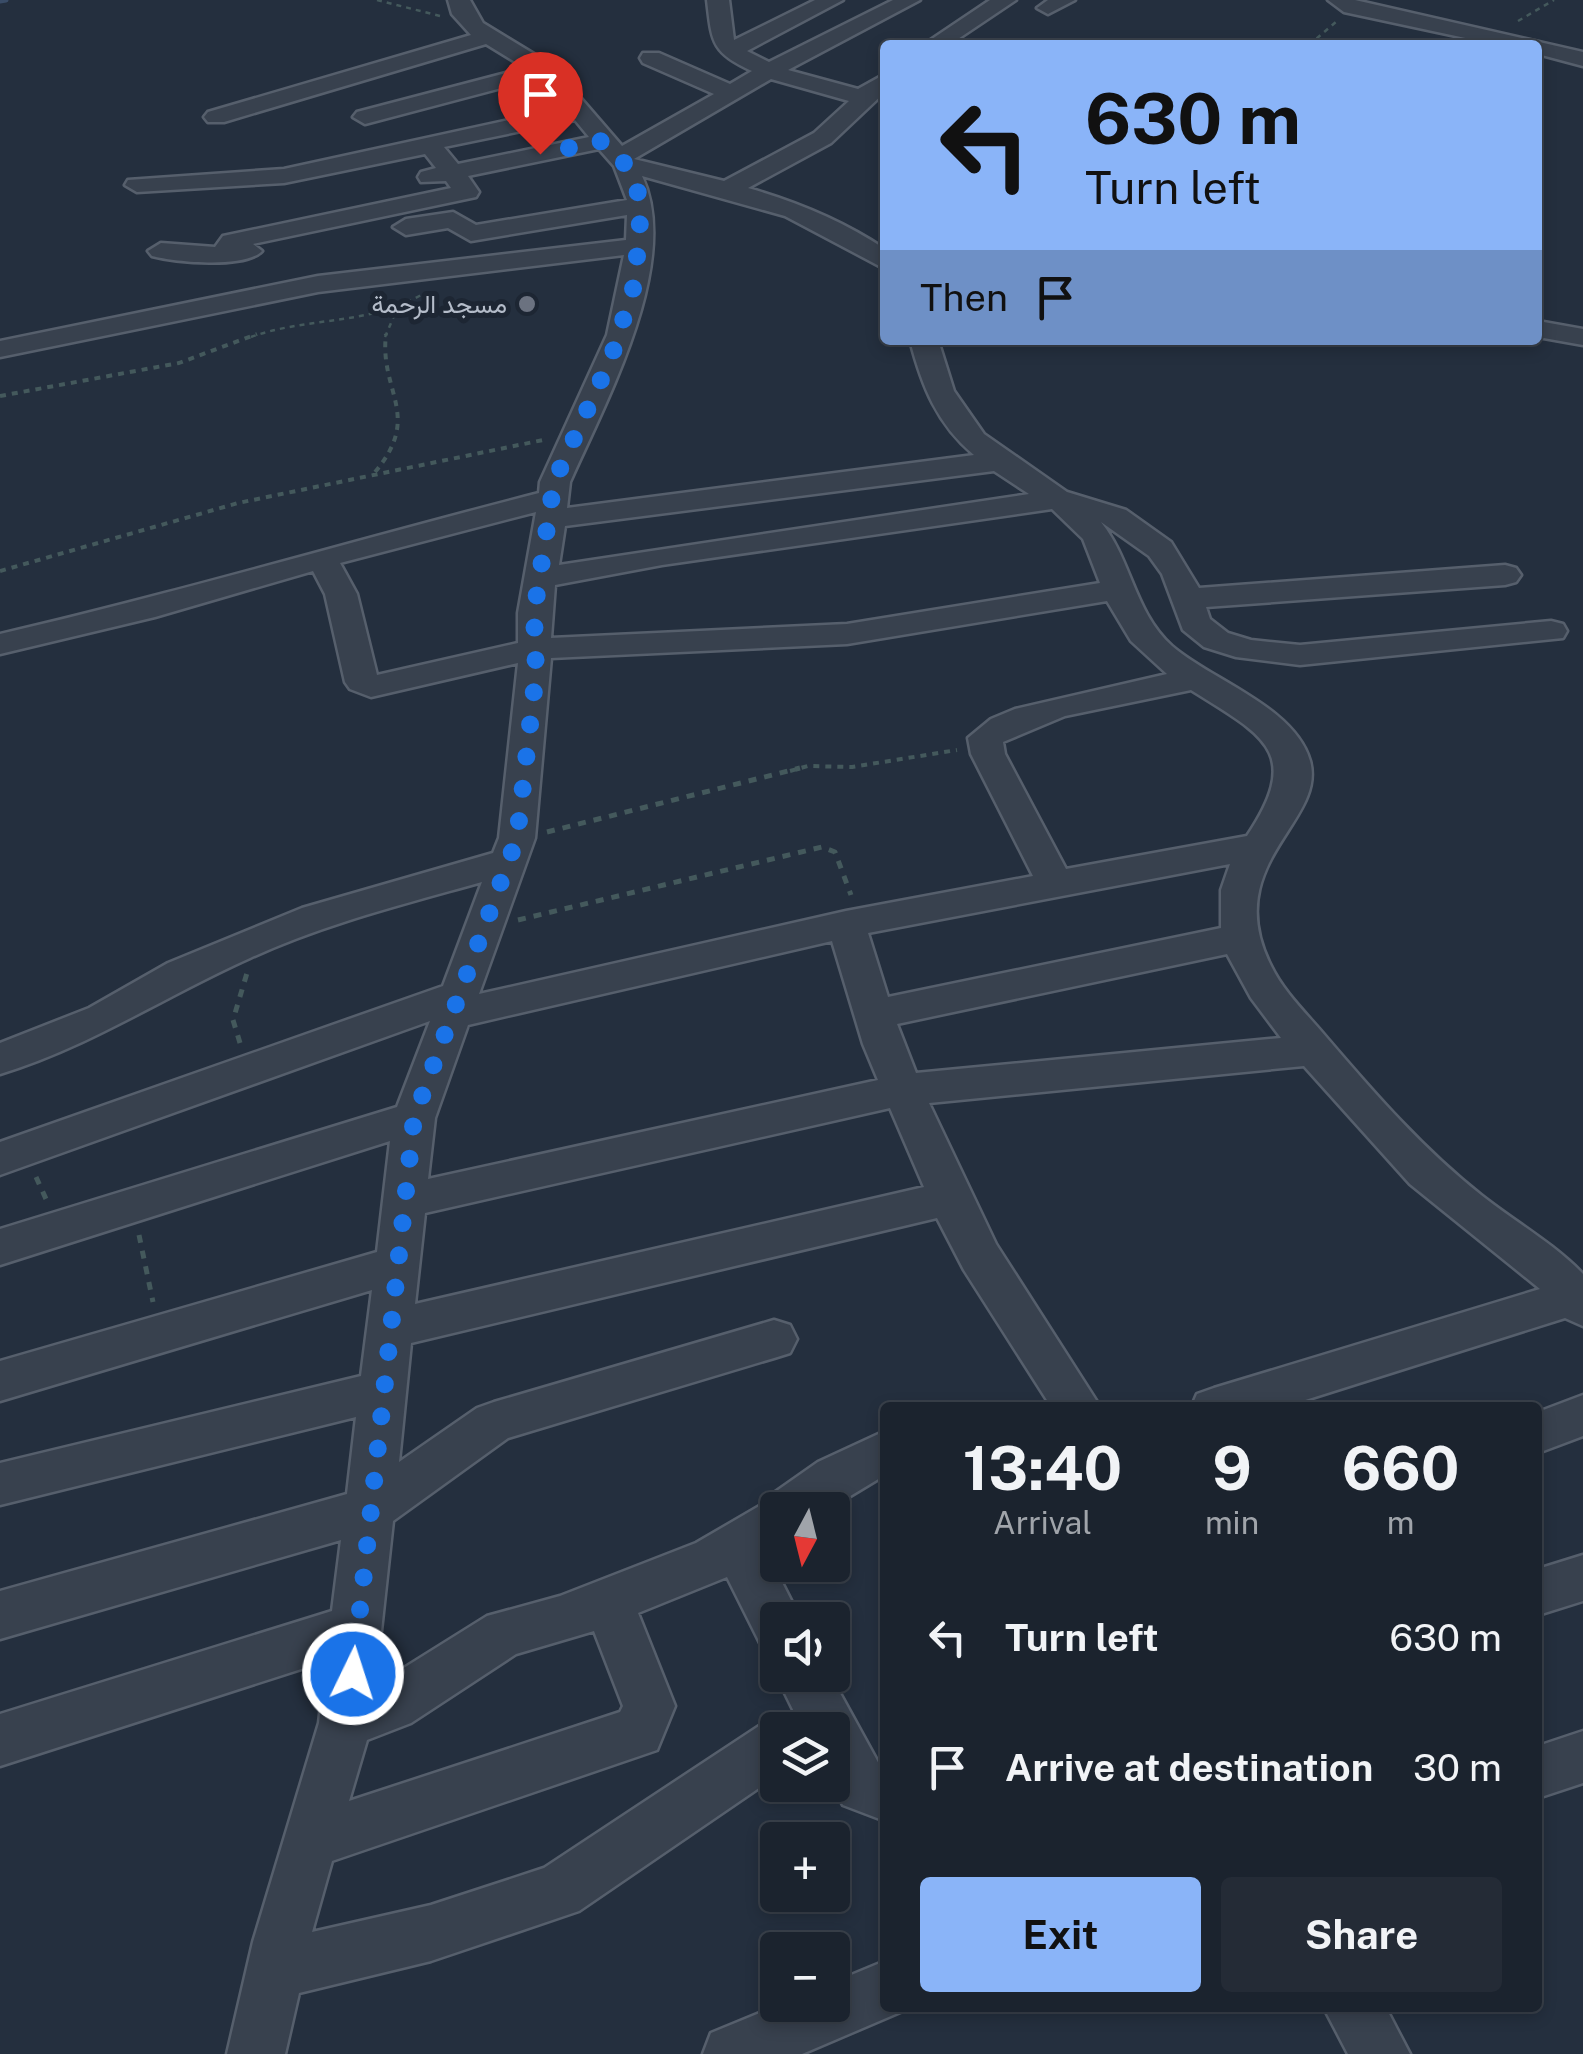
<!DOCTYPE html>
<html lang="en">
<head>
<meta charset="utf-8">
<style>
  :root { --surface:#1b232e; --page:#242b36; --text:#f1f3f6; --muted:#a0a4aa; --line:#39404a; --accent:#8ab4f8 }
  body { margin:0; font-family:"Public Sans",Vazirmatn,sans-serif; background:var(--page); color:var(--text); height:100vh; display:flex; flex-direction:column; font-size:38px; white-space:nowrap }
  * { box-sizing:border-box; margin:0 }
  p { font-size:32px; color:var(--muted) }
  .icon { flex:none; width:55px; height:55px; fill:none; stroke:currentColor; stroke-width:2; stroke-linecap:round; stroke-linejoin:round }
  .map { position:relative; flex:1; overflow:hidden }
  .panel { position:absolute; left:880px; top:1402px; width:662px; height:610px; display:flex; flex-direction:column; background:var(--surface); border-radius:10px; box-shadow:0 5px 15px #0003,0 0 0 2px var(--line) }
  .panel>* { flex:none }
  .banner { position:absolute; left:880px; top:40px; width:662px; height:305px; border-radius:10px; box-shadow:0 5px 15px #0003,0 0 0 2px var(--line); background:#8ab4f8; color:#111; overflow:hidden }
  .needle { width:65px; rotate:187deg }
  .tools { position:absolute; left:760px; top:1492px; display:grid; gap:20px }
  .tools a { display:grid; place-items:center; width:90px; height:90px; border-radius:10px; background:var(--surface); box-shadow:0 5px 15px #0003,0 0 0 2px var(--line); font-size:50px }
  .pin { position:absolute; display:grid; place-items:center; width:85px; height:85px; color:#fff; margin:-102px -42px; border-radius:50% 50% 50% 0; rotate:-45deg; box-shadow:0 0 10px #0007 }
  .pin .icon { rotate:45deg }
  .me { position:absolute; width:110px; margin:-55px; rotate:4deg; stroke-linejoin:round; filter:drop-shadow(0 0 8px #0008) }
  .turn { display:flex; align-items:center; gap:35px; height:210px; padding:0 40px; font-size:45px }
  .turn .icon { width:130px; height:130px; stroke-width:2.5 }
  .turn b { display:block; font-size:70px; line-height:85px }
  .then { display:flex; align-items:center; height:95px; padding:0 40px; background:#0003; gap:20px; font-size:38px }
  .eta { display:flex; justify-content:space-evenly; align-items:center; height:170px; text-align:center }
  .eta b { font-size:60px; font-weight:700; line-height:70px }
  .button { display:flex; gap:20px; margin-top:auto; padding:20px 40px }
  .button a { flex:1; height:115px; border-radius:10px; background:var(--accent); color:#111; font-size:40px; font-weight:700; line-height:115px; text-align:center }
  .button a+a { background:var(--page); color:var(--text) }
  ul { padding:0; list-style:none }
  li { display:flex; align-items:center; gap:30px; height:130px; padding:0 40px }
  li div { flex:1 }
  li b { display:block; font-size:38px }
  li em { font-style:normal }
  .map>svg:first-child { display:block }
  .lines { fill:none; stroke-linecap:round; stroke-linejoin:round }
  .stream { stroke:#394c67; stroke-width:5 }
  .minor-casing { stroke:#565f6c; stroke-width:5 }
  .path-far2 { stroke:#44595c; stroke-width:2.5; stroke-dasharray:5 5; stroke-linecap:butt }
  .path-far1 { stroke:#44595c; stroke-width:4; stroke-dasharray:6 6; stroke-linecap:butt }
  .path { stroke:#44595c; stroke-width:5; stroke-dasharray:8 8; stroke-linecap:butt }
  .minor { fill:#38414e; fill-rule:evenodd }
  .route { stroke:#1a73e8; stroke-width:18; stroke-dasharray:0 32.4 }
  .worship-dot { fill:#6b7280; stroke:#1d2633; stroke-width:4 }
  .labels { text-anchor:middle; dominant-baseline:central; stroke-width:10; stroke-linejoin:round; paint-order:stroke }
  .far-poi-label { font-size:25px; fill:#b4bcc9; stroke:#1d2633; text-anchor:end }
</style>
</head>
<body>
<div class="map">
<svg width="1583" height="2054" viewBox="0 0 1583 2054">
  <rect width="100%" height="100%" fill="#242f3e"/>
  <g class="lines">
    <!-- stream -->
    <path class="stream" d="M0 1 6 0"/>
    <defs>
      <path id="minor" d="M448 0H470L483 23 552 65 622 146 714 94 643 63 640 58 643 53H659L730 84 752 71C711 52 712 42 707 0H729L734 40 815 0H843L747 51 769 62 893 0H920L788 70 858 89 885 74V92L831 143 748 188C797 202 843 221 885 249V269L785 216 642 176C682 262 606 401 570 482L567 508 974 455C937 424 922 386 910 340H938L954 391 984 434 1067 492 1126 510 1171 542 1199 588 1505 565 1516 568 1521 575 1516 582 1505 585 1206 607 1210 619 1228 633 1251 640 1300 645 1551 621 1563 624 1567 631 1563 638 1300 665 1236 657 1204 647 1183 630 1162 574 1149 556 1101 522C1132 561 1134 612 1172 646 1211 680 1295 707 1310 761 1327 822 1219 863 1271 966 1284 993 1308 1015 1327 1038 1375 1094 1423 1149 1481 1195 1515 1222 1553 1243 1583 1274V1326L1565 1318 1280 1408H1191L1197 1394 1214 1388 1540 1289 1410 1184 1304 1066 929 1103 996 1244 1101 1408H1052L964 1270 937 1218 411 1343 399 1462 477 1408 494 1402 774 1320 790 1325 797 1339 790 1353 774 1358 508 1438 393 1521 375 1686 487 1616 560 1596 696 1543 768 1501 771 1495 818 1462 885 1431V1475L827 1510H778V1549L768 1555 801 1620H778V1650L760 1643 727 1577 638 1613 675 1706 657 1750 332 1861 312 1932 431 1905 544 1868 759 1726 778 1718 799 1730H778V1775L579 1911 431 1961 299 1993 285 2054H227L253 1942 319 1723 326 1661 0 1766V1714L332 1611 341 1540 0 1639V1591L347 1494 356 1417 0 1505V1463L361 1376 372 1290 0 1401V1361L377 1252 390 1141 0 1265V1229L397 1107 430 1021 0 1175V1142L443 986 482 882C404 904 324 924 250 958 165 996 89 1047 0 1074V1043L89 1008 168 963 302 908 493 853 499 838 518 663 371 697 350 689 345 682 325 594 313 571 155 617 0 654V634C181 592 359 539 539 493L540 482 607 335 624 255 318 292 0 357V341L318 276 626 240 627 215 471 241 448 228 406 235 393 227 406 219 453 212 476 225 627 200 614 166 599 149 468 176 479 192 476 197 253 244 262 251C245 269 175 262 152 256L148 251 161 243 215 247 223 236 451 188 446 181 421 182 418 177 421 172 436 168 425 154 284 183 137 192 125 185 128 180 284 169 564 108 539 78 365 124 353 117 357 112 525 68 486 44 224 122H208L204 117 208 112 471 35 452 14ZM771 79 849 101 814 133 724 181 634 159ZM575 120 589 137 458 164 444 147ZM994 471 1029 494 559 565 565 526ZM1052 509 1083 539 1100 583 847 624 551 638 555 585 662 565ZM536 512 518 613V643L377 675 357 594 340 563ZM1107 601 1131 641 1167 674 1015 709 991 719 968 738 971 754 1033 876 846 911 479 994 535 838 551 658 847 644ZM1191 690C1262 735 1304 751 1247 836L1066 869 1005 754 1003 742 1065 716ZM1230 864 1221 890V928L888 997 868 933ZM832 941 863 1044 878 1080 428 1179 435 1118 468 1025ZM1227 954 1251 998 1281 1038 916 1073 897 1024ZM890 1108 924 1187 415 1304 425 1213ZM594 1631 623 1706 620 1712 349 1801 367 1740 411 1723 516 1654Z
        M990 0H1016L949 45H923Z
        M1048 0H1075L1048 14 1037 8Z
        M1328 0H1355L1583 52V66L1538 54V45H1498L1344 12Z
        M1538 321 1583 329V345L1538 337Z
        M1583 1395V1436L1538 1453V1412Z
        M1583 1555V1601L1538 1615V1569Z
        M778 1672V1675H830L880 1766 885 1767V1821L843 1805 832 1785V1730H803L776 1675Z
        M1583 1731V1783L1538 1798V1746Z
        M885 1961V2008H907L905 2010 802 2054H703L711 2033 779 2005H832V1983Z
        M1324 2008H1386L1410 2054H1348Z"/>
    </defs>
    <!-- minor casing -->
    <use href="#minor" class="minor-casing"/>
    <!-- path-far2 -->
    <path class="path-far2" d="M377 0 440 16
      M1518 21 1554 0
      M1316 40 1343 45
      M1309 45 1337 21
      M251 337C306 317 370 325 421 295
      M385 337 397 309"/>
    <!-- path-far1 -->
    <path class="path-far1" d="M0 396 179 363 257 334
      M375 472C423 415 379 392 386 334
      M0 571 238 503 543 440
      M790 771 808 766 852 767 957 750"/>
    <!-- path -->
    <path class="path" d="M547 832 800 768
      M518 920 822 847 835 852 851 895
      M240 1043 233 1020 247 973
      M36 1177 46 1199
      M139 1235 153 1302"/>
    <!-- minor -->
    <use href="#minor" class="minor"/>
  </g>
  <g class="lines">
    <!-- route -->
    <path class="route" d="M353 1674 414 1118 517 838 536 673 534 613 554 482 611 358 633 289 640 232 639 195 625 164 602 141 540 154"/>
  </g>
  <!-- markers -->
  <circle class="worship-dot" cx="527" cy="304" r="10"/>
  <g class="labels">
    <!-- far-poi labels -->
    <g class="far-poi-label">
      <text x="507" y="304">مسجد الرحمة</text>
    </g>
  </g>
</svg>
<div class="tools">
<a><svg class="needle" viewBox="-14 -14 28 28"><path d="M0-13l5 13h-10z" fill="#e53935"/><path d="M0 13l5-13h-10z" fill="#a0a4aa"/></svg></a>
<a><svg class="icon" aria-label="sound" viewBox="0 0 24 24"><path d="M4 9h4l5-4v14l-5-4H4zM17 9q2 3 0 6"/></svg></a>
<a><svg class="icon" aria-label="layers" viewBox="0 0 24 24"><path d="M12 4l9 5-9 5-9-5zM3 14l9 5 9-5"/></svg></a>
<a>+</a>
<a>−</a>
</div>
<div class="pin" style="left:540px;top:154px;background:#d93025"><svg class="icon" aria-label="arrive" viewBox="0 0 24 24"><path d="M6 21V4h12l-3 4 3 4H6"/></svg></div>
<svg class="me" style="left:353px;top:1674px" viewBox="-20 -20 40 40"><circle r="17" fill="#1a73e8" stroke="#fff" stroke-width="3"/><path d="M0-11L8 9 0 5-8 9z" fill="#fff"/></svg>
<div class="banner">
<div class="turn"><svg class="icon" aria-label="left" viewBox="0 0 24 24"><path d="M17 20v-9H6M10 6l-5 5 5 5"/></svg><div><b>630 m</b>Turn left</div></div>
<div class="then">Then<svg class="icon" aria-label="arrive" viewBox="0 0 24 24"><path d="M6 21V4h12l-3 4 3 4H6"/></svg></div>
</div>
<section class="panel">
<div class="eta">
<div><b>13:40</b><p>Arrival</p></div>
<div><b>9</b><p>min</p></div>
<div><b>660</b><p>m</p></div>
</div>
<ul>
<li><svg class="icon" aria-label="left" viewBox="0 0 24 24"><path d="M17 20v-9H6M10 6l-5 5 5 5"/></svg><div><b>Turn left</b></div><em>630 m</em></li>
<li><svg class="icon" aria-label="arrive" viewBox="0 0 24 24"><path d="M6 21V4h12l-3 4 3 4H6"/></svg><div><b>Arrive at destination</b></div><em>30 m</em></li>
</ul>
<div class="button"><a>Exit</a><a>Share</a></div>
</section>
</div>
</body>
</html>
